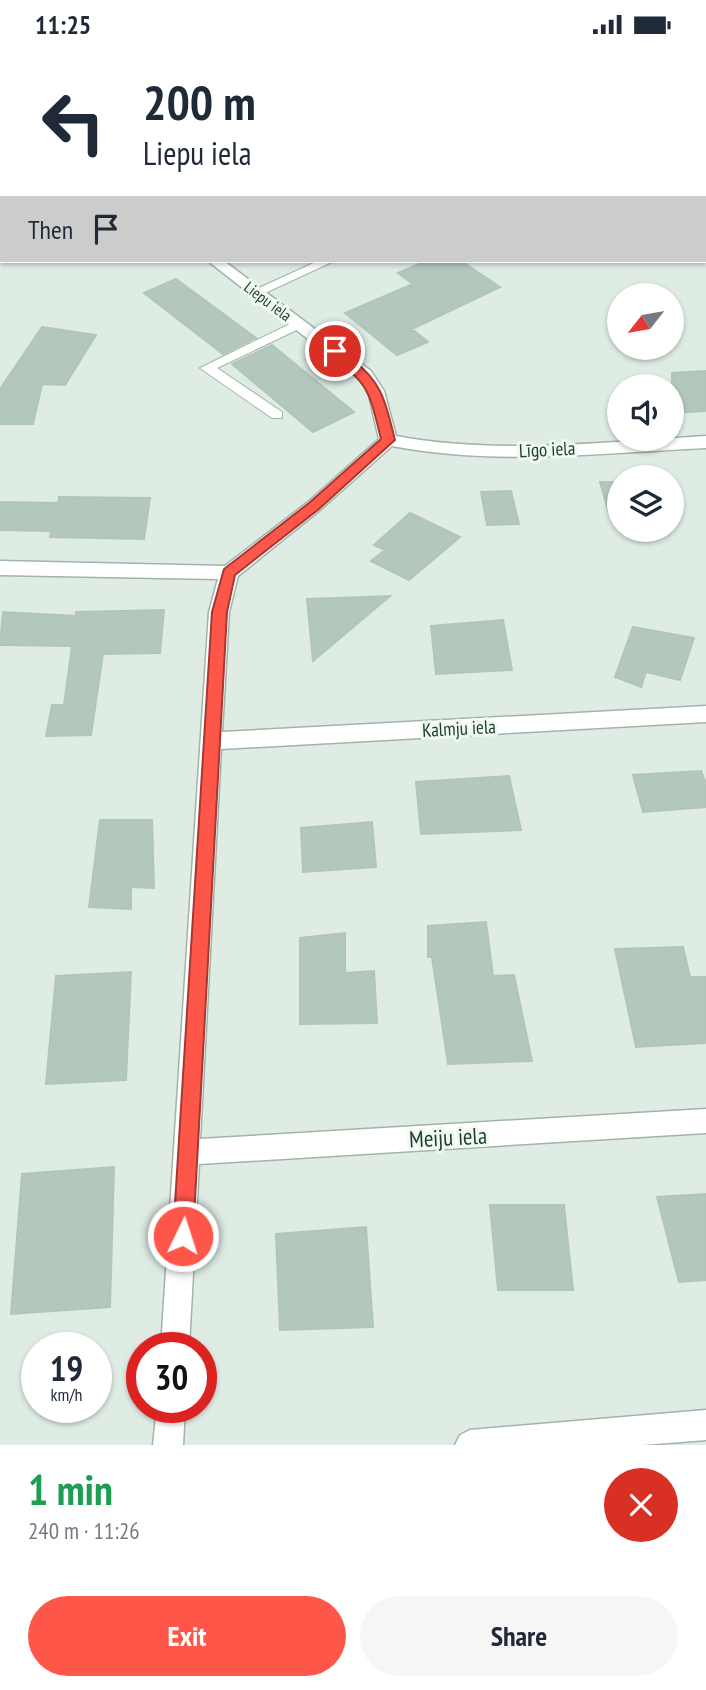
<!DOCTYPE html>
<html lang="en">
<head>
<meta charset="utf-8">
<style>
  :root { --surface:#fff; --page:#f6f6f7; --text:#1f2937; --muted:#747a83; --accent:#ff564a }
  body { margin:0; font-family:"PT Sans Narrow",sans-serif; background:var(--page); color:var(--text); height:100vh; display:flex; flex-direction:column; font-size:26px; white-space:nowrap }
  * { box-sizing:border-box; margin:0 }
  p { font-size:23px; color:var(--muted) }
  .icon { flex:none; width:38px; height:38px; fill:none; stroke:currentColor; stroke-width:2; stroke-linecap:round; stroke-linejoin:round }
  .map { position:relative; height:1396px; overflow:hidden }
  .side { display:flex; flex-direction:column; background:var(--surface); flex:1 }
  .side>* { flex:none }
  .hud { position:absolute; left:0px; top:0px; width:707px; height:214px; box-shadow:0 2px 5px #0004; background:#fff; color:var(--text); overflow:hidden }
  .needle { width:46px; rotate:239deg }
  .tools { position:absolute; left:607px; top:234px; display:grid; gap:14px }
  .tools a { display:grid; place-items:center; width:77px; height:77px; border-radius:50%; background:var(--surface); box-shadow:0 2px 5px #0004; font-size:35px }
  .speed { position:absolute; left:21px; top:1283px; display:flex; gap:14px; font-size:35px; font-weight:700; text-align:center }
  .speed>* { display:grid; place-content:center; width:91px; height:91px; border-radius:50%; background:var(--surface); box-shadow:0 2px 5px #0004; line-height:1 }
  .speed small { font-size:18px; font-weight:400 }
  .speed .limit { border:10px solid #d22; background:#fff; color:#111 }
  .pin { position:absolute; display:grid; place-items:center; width:60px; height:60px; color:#fff; margin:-30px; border:4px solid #fff; border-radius:50%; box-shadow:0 2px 7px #0007 }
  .me { position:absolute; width:77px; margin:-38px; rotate:4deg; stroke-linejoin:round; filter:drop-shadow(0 0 5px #0008) }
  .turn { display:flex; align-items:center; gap:24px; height:147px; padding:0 28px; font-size:32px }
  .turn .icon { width:91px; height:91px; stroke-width:2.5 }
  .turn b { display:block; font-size:49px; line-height:60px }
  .then { display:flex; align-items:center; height:66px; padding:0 28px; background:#0003; gap:14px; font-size:26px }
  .round { display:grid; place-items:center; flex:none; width:74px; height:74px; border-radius:37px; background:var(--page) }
  .summary { display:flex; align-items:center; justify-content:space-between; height:119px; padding:0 28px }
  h1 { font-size:42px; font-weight:700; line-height:52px; color:#1e9e55 }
  .cta { display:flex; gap:14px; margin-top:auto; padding:14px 28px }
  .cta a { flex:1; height:80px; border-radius:42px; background:var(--accent); color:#fff; font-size:28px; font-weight:700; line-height:80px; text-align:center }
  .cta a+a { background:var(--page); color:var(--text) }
  .status { display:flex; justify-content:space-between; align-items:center; height:49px; padding:0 35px; background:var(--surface); direction:ltr }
  .status svg { height:19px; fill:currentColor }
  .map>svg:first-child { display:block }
  .green { fill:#b6dfb9 }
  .building { fill:#b4c7bc; stroke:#b1c6b9; stroke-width:2 }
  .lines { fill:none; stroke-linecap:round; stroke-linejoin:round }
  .service-casing { stroke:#a1b4aa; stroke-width:2 }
  .minor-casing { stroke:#a1b4aa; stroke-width:3 }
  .service { fill:#fff; fill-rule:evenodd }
  .minor { fill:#fff; fill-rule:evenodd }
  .route { fill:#ff564a; stroke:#a63830; stroke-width:2 }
  .labels { text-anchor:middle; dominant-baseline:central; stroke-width:6; stroke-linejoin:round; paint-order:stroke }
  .far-street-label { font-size:16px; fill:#1e3d2f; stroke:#f0f8f2 }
  .street-label { font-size:19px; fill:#1e3d2f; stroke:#f0f8f2 }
  .near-street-label { font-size:23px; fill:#1e3d2f; stroke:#f0f8f2 }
</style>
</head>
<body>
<div class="status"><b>11:25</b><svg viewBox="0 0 49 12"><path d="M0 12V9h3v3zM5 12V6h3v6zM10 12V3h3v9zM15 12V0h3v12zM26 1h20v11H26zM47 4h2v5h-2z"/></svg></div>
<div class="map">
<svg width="706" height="1396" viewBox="0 0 706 1396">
  <rect width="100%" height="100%" fill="#dfece4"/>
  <!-- green -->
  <path class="green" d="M0 0H199L202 2H2V103Z"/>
  <!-- building -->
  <path class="building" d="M426 212H461L500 238 412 280 428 293 397 306 345 264 413 235 398 224Z
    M176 230 256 289 223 305 144 244Z
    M42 278 96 286 65 336 42 335 33 375H0V340Z
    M272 296 354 363 313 383 232 315Z
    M706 322V362L672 364V324Z
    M600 433H620V464H609Z
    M511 442 519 475 487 476 481 443Z
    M59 448 150 449 144 490 50 488 51 482 0 481V453L58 454Z
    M410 464 460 488 409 531 371 512 385 501 374 496Z
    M390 547 313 612 307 550Z
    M164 561 160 604 103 605 91 686 46 687 52 656H64L72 597 0 596 3 563 76 567V563Z
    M503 571 512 621 436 625 431 577Z
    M633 578 694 589 680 631 646 623 641 638 615 628Z
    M701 722 706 735V758L643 763 633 726Z
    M509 727 521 781 421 785 416 733Z
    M100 771H152L154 839 131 838V860L89 858Z
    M372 773 376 818 303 823 301 779Z
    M486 873 493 927 514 926 532 1012 448 1015 432 908H428V877Z
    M345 884V924L374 922 377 974 300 975V889Z
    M683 898 690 928H706V994L636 998 615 900Z
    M131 923 126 1031 46 1035 56 927Z
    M114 1118 110 1258 11 1265 22 1125Z
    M706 1145V1231L679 1233 657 1148Z
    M490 1156H564L573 1241H498Z
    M366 1178 373 1278 280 1281 276 1185Z"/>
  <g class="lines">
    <defs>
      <path id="service" d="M214 0H226L227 2H215Z
        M0 117H2V125H0Z
        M318 212H334L261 246H251L250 243Z
        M298 271 303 272V278L217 319 282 363V369H272L200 319Z"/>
      <path id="minor" d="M396 0H408L395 2Z
        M208 212H224L371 322 384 342 396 387C498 406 604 393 706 387V399C601 404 496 417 392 397L320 461 238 527 229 563 222 683 706 657V673L221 700 200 1090 706 1060V1084L199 1115 189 1298H161L209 563 218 530 0 526V512L225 517 308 453 379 390 368 342 359 330Z
        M157 1358H185L183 1396H153Z
        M706 1361V1391L643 1396H455L460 1386 470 1381Z"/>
    </defs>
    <!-- service casing -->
    <use href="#service" class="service-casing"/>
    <!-- minor casing -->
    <use href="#minor" class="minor-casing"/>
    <!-- service -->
    <use href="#service" class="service"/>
    <!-- minor -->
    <use href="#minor" class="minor"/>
  </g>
  <!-- route -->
  <path class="route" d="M330 300C340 298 346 305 353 311 384 335 386 356 395 391L319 460 235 526 227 563 193 1187 190 1194 183 1197 176 1194 173 1187 212 563 224 520 309 454 381 390C369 342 370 336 330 305Z"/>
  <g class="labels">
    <!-- far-street labels -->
    <g class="far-street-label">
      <text transform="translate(268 252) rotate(37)">Liepu iela</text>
    </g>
    <!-- street labels -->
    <g class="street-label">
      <text transform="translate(547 400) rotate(-3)">Līgo iela</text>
      <text transform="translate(459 679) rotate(-3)">Kalmju iela</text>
    </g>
    <!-- near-street labels -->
    <g class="near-street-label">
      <text transform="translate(448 1088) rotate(-3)">Meiju iela</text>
    </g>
  </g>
</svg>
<div class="tools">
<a><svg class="needle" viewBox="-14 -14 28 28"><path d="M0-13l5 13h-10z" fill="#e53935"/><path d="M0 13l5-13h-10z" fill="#747a83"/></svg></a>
<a><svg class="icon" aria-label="sound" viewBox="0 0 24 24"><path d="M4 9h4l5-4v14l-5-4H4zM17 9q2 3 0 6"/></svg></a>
<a><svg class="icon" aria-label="layers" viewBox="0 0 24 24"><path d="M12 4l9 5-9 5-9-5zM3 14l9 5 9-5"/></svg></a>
</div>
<div class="speed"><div>19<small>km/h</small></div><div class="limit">30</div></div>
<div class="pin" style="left:335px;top:302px;background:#d93025"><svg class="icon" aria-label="arrive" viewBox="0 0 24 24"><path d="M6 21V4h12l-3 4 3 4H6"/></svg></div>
<svg class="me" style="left:183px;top:1187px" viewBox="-20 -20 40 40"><circle r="17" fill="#ff564a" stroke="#fff" stroke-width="3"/><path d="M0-11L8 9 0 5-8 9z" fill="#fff"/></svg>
<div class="hud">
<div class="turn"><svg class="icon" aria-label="left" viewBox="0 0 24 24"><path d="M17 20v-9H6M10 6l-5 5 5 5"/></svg><div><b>200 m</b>Liepu iela</div></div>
<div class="then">Then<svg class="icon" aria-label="arrive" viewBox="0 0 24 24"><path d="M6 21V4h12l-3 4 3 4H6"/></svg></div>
</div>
</div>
<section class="side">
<div class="summary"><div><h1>1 min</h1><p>240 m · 11:26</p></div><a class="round" style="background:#d93025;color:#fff"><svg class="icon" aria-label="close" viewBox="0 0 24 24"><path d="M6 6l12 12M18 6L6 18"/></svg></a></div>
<div class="cta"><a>Exit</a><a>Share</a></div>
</section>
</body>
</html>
